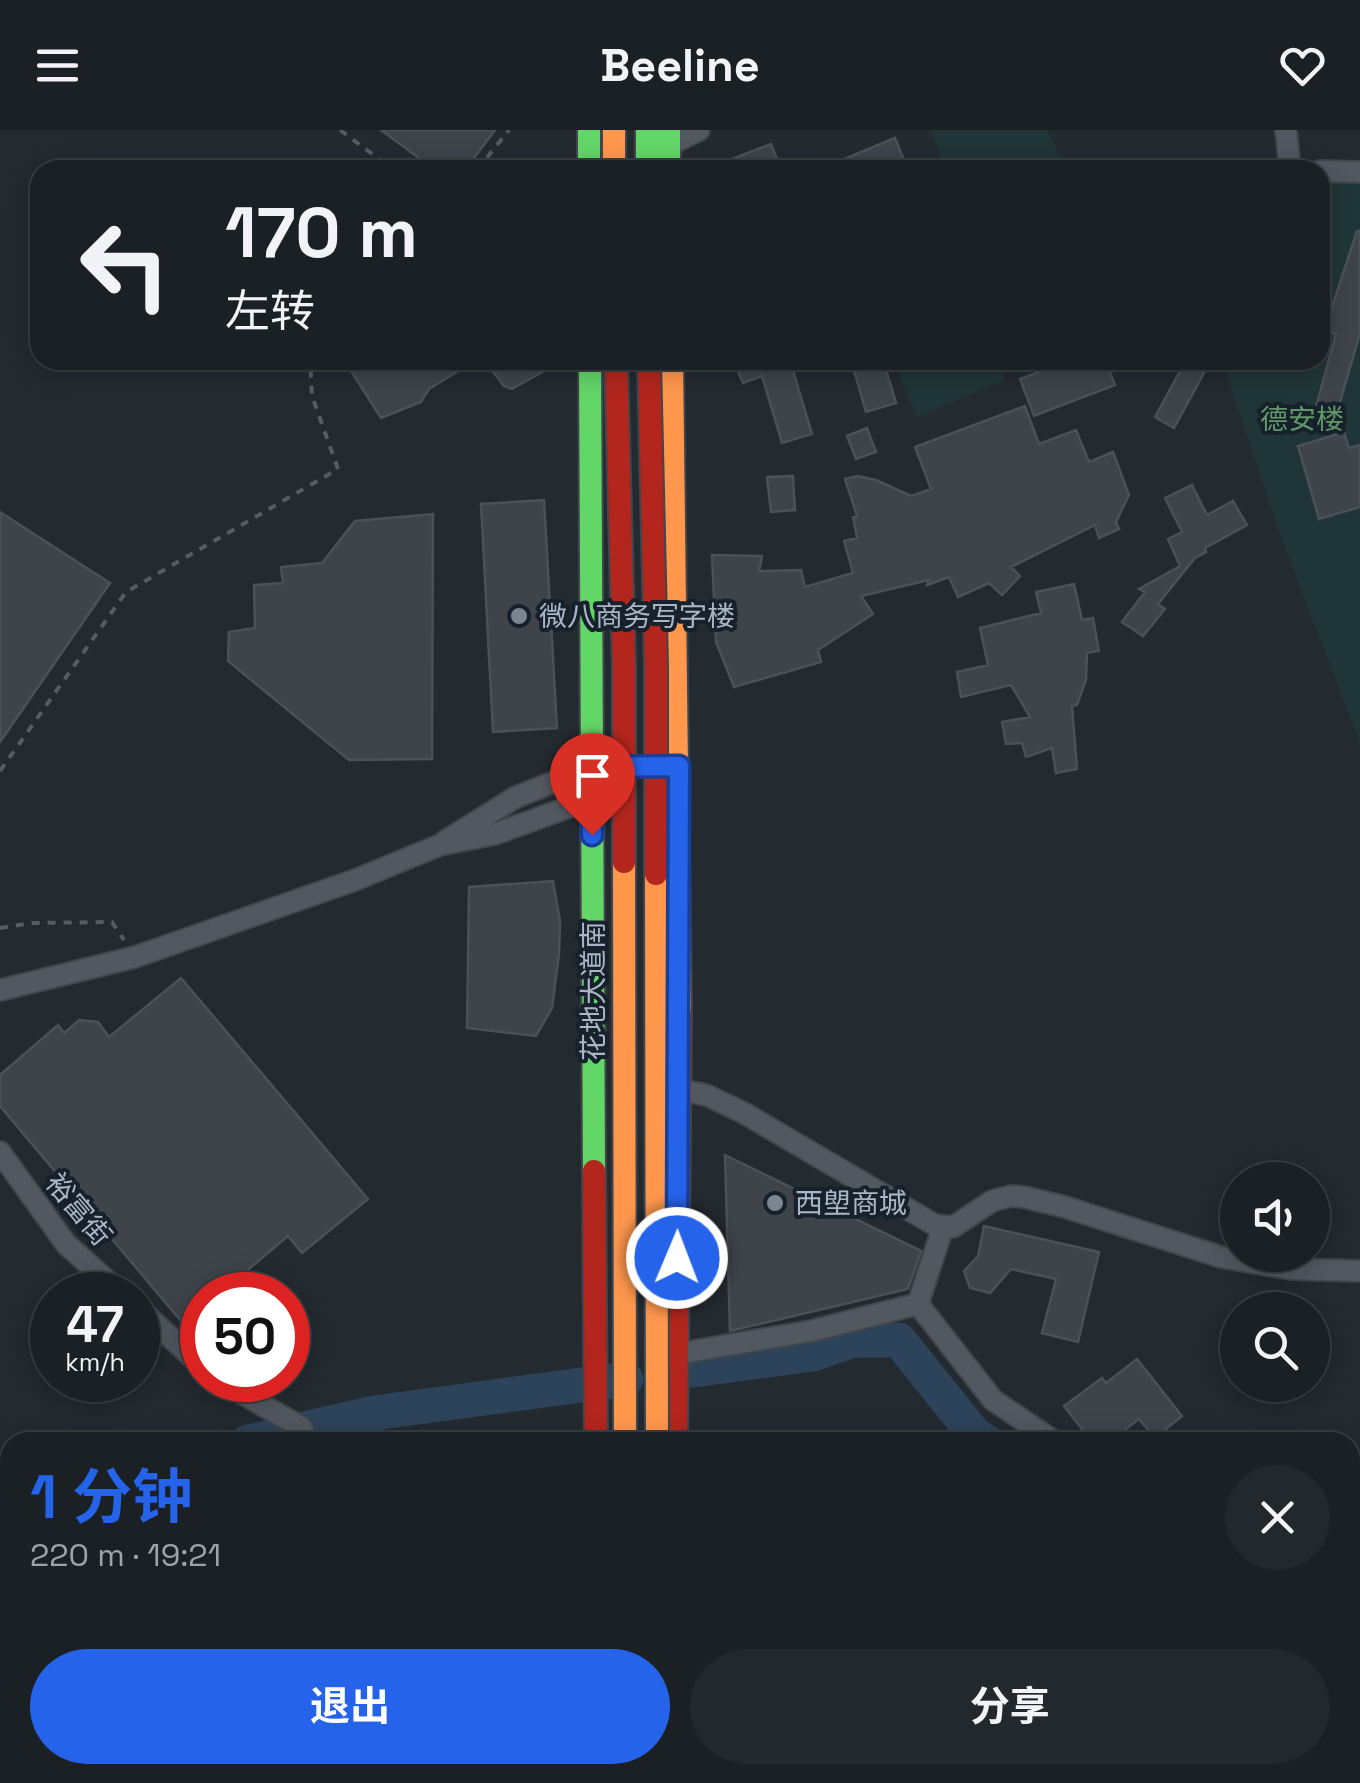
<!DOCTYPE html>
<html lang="zh">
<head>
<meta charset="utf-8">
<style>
  :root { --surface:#1a2024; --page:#23282c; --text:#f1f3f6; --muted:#9fa3a6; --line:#383e41; --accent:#2563eb }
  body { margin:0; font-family:"Space Grotesk","Noto Sans SC",sans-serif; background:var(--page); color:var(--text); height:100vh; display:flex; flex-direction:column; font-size:38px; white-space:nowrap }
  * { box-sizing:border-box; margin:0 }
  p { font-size:32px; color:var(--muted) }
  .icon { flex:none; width:55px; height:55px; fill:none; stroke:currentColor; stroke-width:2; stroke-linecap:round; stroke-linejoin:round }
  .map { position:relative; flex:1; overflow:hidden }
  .sheet { position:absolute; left:0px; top:1302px; width:1360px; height:352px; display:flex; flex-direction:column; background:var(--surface); border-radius:30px 30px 0 0; box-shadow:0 5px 25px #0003,0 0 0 2px var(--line) }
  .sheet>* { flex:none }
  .top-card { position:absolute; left:30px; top:30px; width:1300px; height:210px; border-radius:30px; box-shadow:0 5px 25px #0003,0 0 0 2px var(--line); background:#1a2024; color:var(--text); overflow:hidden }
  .controls { position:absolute; left:1220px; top:1032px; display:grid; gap:20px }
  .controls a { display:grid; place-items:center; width:110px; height:110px; border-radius:50%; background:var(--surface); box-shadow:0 5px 25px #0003,0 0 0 2px var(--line); font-size:50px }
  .speed { position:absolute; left:30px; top:1142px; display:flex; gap:20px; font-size:50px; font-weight:700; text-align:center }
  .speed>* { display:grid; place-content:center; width:130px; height:130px; border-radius:50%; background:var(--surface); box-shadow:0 5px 25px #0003,0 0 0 2px var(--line); line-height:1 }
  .speed small { font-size:25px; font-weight:400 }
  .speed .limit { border:15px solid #d22; background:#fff; color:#111 }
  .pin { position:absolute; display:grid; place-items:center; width:85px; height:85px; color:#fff; margin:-102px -42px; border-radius:50% 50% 50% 0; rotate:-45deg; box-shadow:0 0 10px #0007 }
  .pin .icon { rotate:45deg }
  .me { position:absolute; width:110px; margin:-55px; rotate:1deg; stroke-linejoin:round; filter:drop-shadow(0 0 8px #0008) }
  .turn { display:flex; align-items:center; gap:35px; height:210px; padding:0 30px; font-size:45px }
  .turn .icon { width:130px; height:130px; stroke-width:2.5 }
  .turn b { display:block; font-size:70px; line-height:85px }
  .round { display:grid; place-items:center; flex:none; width:105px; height:105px; border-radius:52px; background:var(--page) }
  .headline { display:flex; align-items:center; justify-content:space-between; height:170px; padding:0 30px }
  h1 { font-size:60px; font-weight:700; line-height:75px; color:var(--accent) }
  .button { display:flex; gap:20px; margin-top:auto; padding:20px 30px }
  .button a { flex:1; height:115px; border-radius:60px; background:var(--accent); color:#fff; font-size:40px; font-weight:700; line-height:115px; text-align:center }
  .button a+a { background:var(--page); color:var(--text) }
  header { display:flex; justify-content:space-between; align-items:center; height:130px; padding:0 30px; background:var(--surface); font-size:45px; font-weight:700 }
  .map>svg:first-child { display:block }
  .green { fill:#203537 }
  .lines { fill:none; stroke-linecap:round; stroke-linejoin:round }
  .river { stroke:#2c4359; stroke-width:35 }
  .building { fill:#3e444a; stroke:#4a5158; stroke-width:2.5 }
  .street-casing { stroke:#40464b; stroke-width:24 }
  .fast-casing { stroke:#40464b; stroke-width:26 }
  .slow-casing { stroke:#40464b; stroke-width:26 }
  .jam-casing { stroke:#40464b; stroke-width:26 }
  .path { stroke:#555d63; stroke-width:4; stroke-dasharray:8 8; stroke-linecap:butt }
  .street { stroke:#525860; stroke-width:20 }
  .fast { stroke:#63d668; stroke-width:22 }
  .slow { stroke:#ff974d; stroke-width:22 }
  .jam { stroke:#b3261e; stroke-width:22 }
  .slow-bridge-casing { stroke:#40464e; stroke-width:26; stroke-linecap:butt }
  .jam-bridge-casing { stroke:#40464e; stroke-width:26; stroke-linecap:butt }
  .slow-bridge { stroke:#ff974d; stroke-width:22 }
  .jam-bridge { stroke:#b3261e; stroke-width:22 }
  .route-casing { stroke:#184099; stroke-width:25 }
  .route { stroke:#2563eb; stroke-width:18 }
  .poi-dot { fill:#7b8591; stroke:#16212b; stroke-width:4 }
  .labels { text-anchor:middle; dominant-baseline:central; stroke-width:8; stroke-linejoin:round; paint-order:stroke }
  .park-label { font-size:28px; fill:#609668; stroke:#16212b }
  .poi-label { font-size:28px; fill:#aab6c5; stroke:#16212b; text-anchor:start }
  .street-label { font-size:28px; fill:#aab6c5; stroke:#16212b }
</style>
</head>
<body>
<header><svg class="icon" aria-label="menu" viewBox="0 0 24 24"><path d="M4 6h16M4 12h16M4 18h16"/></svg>Beeline<svg class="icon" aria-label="heart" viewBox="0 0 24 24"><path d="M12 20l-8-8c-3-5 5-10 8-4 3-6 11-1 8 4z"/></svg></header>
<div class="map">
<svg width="1360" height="1653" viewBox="0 0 1360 1653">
  <rect width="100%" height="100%" fill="#232a30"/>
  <!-- green -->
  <path class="green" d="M930 0H1048L1065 40H947Z
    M1320 50H1360V613L1283 413 1222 230H1320Z
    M893 230H997L1005 250 917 287Z"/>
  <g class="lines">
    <!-- river -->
    <path class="river" d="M693 1240 813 1224 854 1210H899L975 1305 987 1312
      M248 1312 374 1283 626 1249
      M0 1474 10 1468
      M1350 1537 1360 1544"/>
  </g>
  <!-- building -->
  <path class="building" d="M381 0H495L465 40H435Z
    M895 8 908 40H818Z
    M771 14 781 40H706V39Z
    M1357 101H1360V203L1335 289 1314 284 1336 204 1324 201Z
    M344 230H476L429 259 421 272 381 288Z
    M484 230H564L512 259 504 256Z
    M733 230H799L791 234 812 304 782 313 762 246 743 253Z
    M851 230H883L896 273 866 282Z
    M1072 230H1105L1115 255 1034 286 1020 249Z
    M1186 230H1211L1174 298 1155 287Z
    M1025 276 1039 314 1076 300 1089 332 1113 322 1129 365 1116 392 1119 399 1099 408 1095 395 1011 437 1020 446 1002 465 989 453 958 467 949 447 927 455 929 450 861 466 873 484 818 520 821 532 734 557 716 512 712 425 762 426 759 441 801 440 805 457 853 443 844 411 857 408 853 387 857 386 845 349 858 346 876 350 911 366 931 359 915 317Z
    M867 298 876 322 856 329 847 306Z
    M1344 302 1349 318 1360 315V377L1319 389 1298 316Z
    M793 346 795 380 771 382 767 347Z
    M1192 355 1207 385 1233 371 1247 395 1205 418 1206 422 1195 428 1158 474 1165 479 1143 506 1122 492 1145 462 1139 459 1180 436 1168 409 1182 402 1165 368Z
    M544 370 557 598 493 602 481 374Z
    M0 382 110 453 0 612Z
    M433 384 432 629 349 630 228 531 229 502 255 498 254 455 283 453 281 437 322 433 355 391Z
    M1074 454 1082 490 1093 488 1099 521 1087 523 1086 550 1077 575 1072 576 1077 639 1056 643 1052 618 1026 627 1022 613 1006 614 1002 592 1030 587 1011 555 961 567 957 542 988 535 980 498 1041 483 1036 462Z
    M553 751 560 791 559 824 552 878 536 906 467 898 469 757Z
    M181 848 368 1069 302 1123 288 1106 231 1154 239 1165H202V1216L0 976V945L58 895 64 903 79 890 98 892 109 907Z
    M725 1025 921 1121 908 1159 730 1201Z
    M984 1096 1099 1122 1078 1212 1042 1203 1056 1149 1011 1139 990 1163 970 1158 964 1141 978 1126Z
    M1137 1229 1182 1286 1155 1308 1139 1289 1109 1312H1092L1064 1276 1102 1248 1106 1253Z"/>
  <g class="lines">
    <defs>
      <path id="street" d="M1286 0 1290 40
        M669 15 699 0
        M1320 41 1360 42
        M444 712 516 667 592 637H602
        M0 860 135 827 355 750 440 715 495 704 602 665
        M671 958 706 965 744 983 935 1095 953 1097 992 1071 1011 1066 1024 1067 1065 1077 1221 1127 1291 1139 1360 1141
        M0 1022 66 1114 123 1165
        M918 1174 993 1270 1055 1312
        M138 1178 202 1236
        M676 1224 811 1201 918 1174 943 1097
        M218 1250 301 1297 307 1312
        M210 1653 213 1645"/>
      <path id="fast" d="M589 0V40
        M647 0V40
        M669 0V40
        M590 230 594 1041
        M598 1645V1653"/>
      <path id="slow" d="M614 0V40
        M672 230 680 884
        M659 1645V1653
        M681 1645V1653"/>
      <path id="jam" d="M594 1041 596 1312
        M676 1312 680 884
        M627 1645V1653"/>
    </defs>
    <!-- street casing -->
    <use href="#street" class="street-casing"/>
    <!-- fast casing -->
    <use href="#fast" class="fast-casing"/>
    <!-- slow casing -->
    <use href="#slow" class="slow-casing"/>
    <!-- jam casing -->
    <use href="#jam" class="jam-casing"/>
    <!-- path -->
    <path class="path" d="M340 0 394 40
      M477 40 509 0
      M0 641 126 462 338 339 312 266 310 230
      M0 798 32 793 112 792 124 810"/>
    <!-- street -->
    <use href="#street" class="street"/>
    <!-- fast -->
    <use href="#fast" class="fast"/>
    <!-- slow -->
    <use href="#slow" class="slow"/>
    <!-- jam -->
    <use href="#jam" class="jam"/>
    <defs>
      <path id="slow-bridge" d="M624 732 625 1312
        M656 744 657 1312"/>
      <path id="jam-bridge" d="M616 230 624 537V732
        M649 230 656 536V744"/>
    </defs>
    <!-- slow-bridge casing -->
    <use href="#slow-bridge" class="slow-bridge-casing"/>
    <!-- jam-bridge casing -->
    <use href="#jam-bridge" class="jam-bridge-casing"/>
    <!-- slow-bridge -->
    <use href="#slow-bridge" class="slow-bridge"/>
    <!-- jam-bridge -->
    <use href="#jam-bridge" class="jam-bridge"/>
  </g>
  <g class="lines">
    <defs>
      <path id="route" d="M592 705V637L679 636 677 1128"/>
    </defs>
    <!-- route casing -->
    <use href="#route" class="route-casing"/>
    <!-- route -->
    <use href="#route" class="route"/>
  </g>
  <!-- markers -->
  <g class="poi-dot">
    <circle cx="519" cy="486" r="10"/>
    <circle cx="775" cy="1073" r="10"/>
  </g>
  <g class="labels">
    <!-- park labels -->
    <g class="park-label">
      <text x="1302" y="289">德安楼</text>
    </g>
    <!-- poi labels -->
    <g class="poi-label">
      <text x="539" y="486">微八商务写字楼</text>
      <text x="795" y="1073">西塱商城</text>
    </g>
    <!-- street labels -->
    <g class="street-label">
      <text transform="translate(593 861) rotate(-90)">花地大道南</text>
      <text transform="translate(79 1079) rotate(50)">裕富街</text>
    </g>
  </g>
</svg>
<div class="controls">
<a><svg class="icon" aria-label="sound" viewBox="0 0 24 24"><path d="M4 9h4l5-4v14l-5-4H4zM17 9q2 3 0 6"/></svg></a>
<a><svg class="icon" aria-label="search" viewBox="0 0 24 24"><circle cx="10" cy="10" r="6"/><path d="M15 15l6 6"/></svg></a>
</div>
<div class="speed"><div>47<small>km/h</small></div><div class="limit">50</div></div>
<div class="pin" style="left:592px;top:705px;background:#d93025"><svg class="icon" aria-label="arrive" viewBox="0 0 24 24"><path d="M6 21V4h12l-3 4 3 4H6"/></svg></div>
<svg class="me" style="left:677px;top:1128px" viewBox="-20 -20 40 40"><circle r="17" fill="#2563eb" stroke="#fff" stroke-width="3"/><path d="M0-11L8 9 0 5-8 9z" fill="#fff"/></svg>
<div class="top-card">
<div class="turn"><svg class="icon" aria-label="left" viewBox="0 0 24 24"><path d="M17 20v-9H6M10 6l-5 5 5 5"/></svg><div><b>170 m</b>左转</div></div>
</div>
<section class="sheet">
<div class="headline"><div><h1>1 分钟</h1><p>220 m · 19:21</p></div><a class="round"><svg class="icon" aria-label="close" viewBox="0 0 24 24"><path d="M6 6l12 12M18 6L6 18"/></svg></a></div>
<div class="button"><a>退出</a><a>分享</a></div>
</section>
</div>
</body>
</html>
